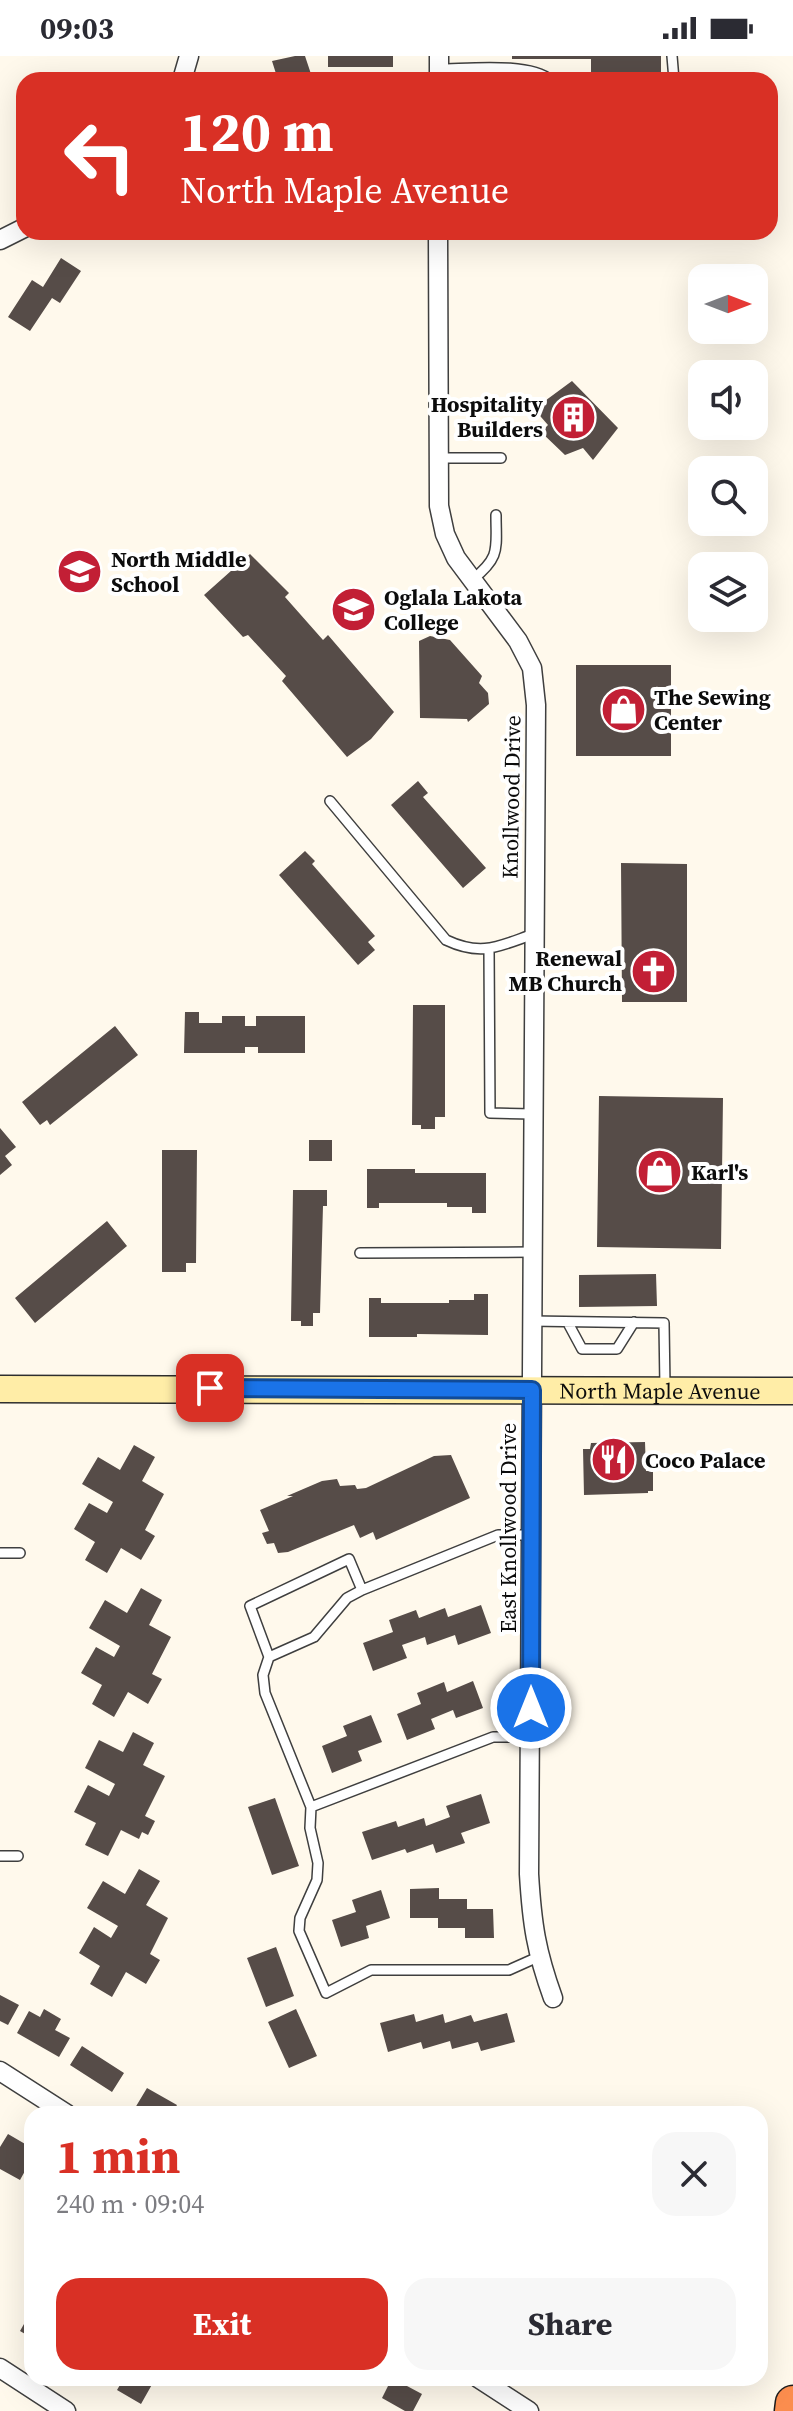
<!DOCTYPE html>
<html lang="en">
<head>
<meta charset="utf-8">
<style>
  :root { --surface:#fff; --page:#f7f7f7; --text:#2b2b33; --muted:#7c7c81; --accent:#d93025 }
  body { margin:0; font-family:"Source Serif 4",serif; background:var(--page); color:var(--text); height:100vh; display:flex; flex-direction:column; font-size:30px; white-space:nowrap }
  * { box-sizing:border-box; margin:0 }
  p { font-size:26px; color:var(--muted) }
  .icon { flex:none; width:44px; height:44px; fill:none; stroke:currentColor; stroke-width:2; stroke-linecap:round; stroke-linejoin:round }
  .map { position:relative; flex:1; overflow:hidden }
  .side { position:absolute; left:24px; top:2050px; width:744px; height:280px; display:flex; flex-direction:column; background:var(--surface); border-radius:24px; box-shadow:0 8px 32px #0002 }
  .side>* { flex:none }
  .guide { position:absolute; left:16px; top:16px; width:762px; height:168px; border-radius:24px; box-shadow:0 8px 32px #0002; background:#d93025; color:#fff; overflow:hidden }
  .needle { width:52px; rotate:90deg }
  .buttons { position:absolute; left:688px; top:208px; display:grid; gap:16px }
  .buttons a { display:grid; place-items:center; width:80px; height:80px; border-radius:16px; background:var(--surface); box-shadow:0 8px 32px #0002; font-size:40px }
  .pin { position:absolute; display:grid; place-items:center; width:68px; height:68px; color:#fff; margin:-34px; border-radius:16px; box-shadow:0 4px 12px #0006 }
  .me { position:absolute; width:88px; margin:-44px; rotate:0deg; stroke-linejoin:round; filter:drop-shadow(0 0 6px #0008) }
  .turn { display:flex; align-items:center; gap:28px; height:168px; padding:0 32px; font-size:36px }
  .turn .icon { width:104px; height:104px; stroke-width:2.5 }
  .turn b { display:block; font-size:56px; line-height:68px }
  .round { display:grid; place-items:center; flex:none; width:84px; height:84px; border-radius:24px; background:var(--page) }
  .head { display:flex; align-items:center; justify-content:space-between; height:136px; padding:0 32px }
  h1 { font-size:48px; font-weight:700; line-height:60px; color:var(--accent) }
  .primary-button { display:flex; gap:16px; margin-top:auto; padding:16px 32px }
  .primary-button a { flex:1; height:92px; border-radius:24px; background:var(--accent); color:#fff; font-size:32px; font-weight:700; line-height:92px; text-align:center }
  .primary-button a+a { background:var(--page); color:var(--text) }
  .status { display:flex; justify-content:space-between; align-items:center; height:56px; padding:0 40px; background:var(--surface); direction:ltr }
  .status svg { height:22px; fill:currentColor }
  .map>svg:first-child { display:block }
  .building { fill:#564c48 }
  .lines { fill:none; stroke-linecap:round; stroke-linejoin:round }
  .lane-casing { stroke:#3f3f3f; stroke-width:12 }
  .street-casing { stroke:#3f3f3f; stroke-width:21 }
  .secondary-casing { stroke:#2e2e2e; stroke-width:29 }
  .highway-casing { stroke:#1d1d1d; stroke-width:37 }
  .lane { stroke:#fff; stroke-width:9 }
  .street { stroke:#fff; stroke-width:18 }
  .secondary { stroke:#ffeda7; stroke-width:26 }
  .highway { stroke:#fb8d4e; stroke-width:34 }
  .route-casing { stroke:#114b97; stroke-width:20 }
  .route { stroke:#1a73e8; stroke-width:14 }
  .labels { text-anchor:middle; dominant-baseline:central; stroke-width:8; stroke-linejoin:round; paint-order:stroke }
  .poi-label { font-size:22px; font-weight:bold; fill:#0c0c0c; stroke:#fff; text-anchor:start }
  .street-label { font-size:22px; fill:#0c0c0c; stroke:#fff }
</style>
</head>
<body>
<div class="status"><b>09:03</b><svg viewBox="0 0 49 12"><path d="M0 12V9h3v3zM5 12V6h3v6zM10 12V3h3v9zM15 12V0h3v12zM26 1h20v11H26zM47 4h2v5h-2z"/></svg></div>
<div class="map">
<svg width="793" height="2355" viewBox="0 0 793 2355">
  <rect width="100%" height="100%" fill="#fff9ec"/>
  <!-- building -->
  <path class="building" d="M295 0H305L313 24H278L272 5Z
    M328 0H393V11H328Z
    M512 0H661V24H591V3H512Z
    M61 202 81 215 60 247 52 242 30 275 8 261 32 224 43 231Z
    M572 325 618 372 593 404 583 392 565 399 541 376 548 369 534 353Z
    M250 498 289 537 285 541 323 584 328 579 394 656 371 683 347 701 282 625 286 620 248 579 243 581 204 539Z
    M430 580 450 584 482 620 479 627 488 637 489 648 468 666 467 663 420 662 419 585Z
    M576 609H671V700H576Z
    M418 725 428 737 423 741 486 812 463 832 391 749Z
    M305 795 315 805 312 808 375 880 368 886 375 894 358 909 279 819Z
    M621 807 687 808V946H622Z
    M413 949H445V1061H435V1073H421V1069H412Z
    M185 956H199V967H222V960H245V970H256V960H305V997H258V991H245V997H184Z
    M115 970 138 999 50 1069 47 1064 40 1069 22 1046Z
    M599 1040 723 1042 721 1193 597 1191Z
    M0 1072 16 1091 5 1100 12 1109 0 1119Z
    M309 1084H332V1105H309Z
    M162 1094H197L196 1207H186V1216H162Z
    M367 1113H415V1117H486V1157H472V1151H447V1147H379V1152H367Z
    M293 1134H327V1150H323L320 1257H313V1270H301V1265H291Z
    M107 1165 127 1190 35 1267 15 1242Z
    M656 1218 657 1250 579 1251V1219Z
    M474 1238H488V1279L417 1278V1281H369V1242H381V1247H449V1244H474Z
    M645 1386 646 1415H653V1435H648V1437L584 1439 583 1393H590L591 1387Z
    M134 1389 155 1401 142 1425 164 1438 145 1474 155 1480 141 1504 121 1492 107 1517 85 1504 95 1486 74 1473 89 1447 107 1457 113 1446 82 1428 98 1401 120 1414Z
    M451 1399 470 1442 376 1484 373 1476 360 1482 354 1469 288 1496 278 1497 274 1487 267 1488 262 1477 269 1475 260 1454 293 1440H287L322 1425 337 1423 340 1430 355 1429 357 1433 366 1432 434 1400Z
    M141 1532 162 1544 149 1569 171 1581 152 1618 162 1623 148 1648 128 1636 114 1661 92 1648 102 1629 81 1617 96 1591 114 1601 120 1590 89 1572 105 1544 127 1557Z
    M481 1549 491 1577 458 1589 455 1579 427 1589 425 1581 402 1589 407 1602 373 1615 363 1587 393 1576 389 1564 416 1554 419 1562 445 1552 448 1561Z
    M473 1625 483 1652 456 1662 453 1654 431 1663 435 1673 407 1684 397 1658 421 1648 417 1637 444 1626 447 1636Z
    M371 1659 382 1686 358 1695 362 1705 332 1717 322 1690 347 1680 343 1670Z
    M133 1676 154 1687 143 1709 165 1720 145 1760 155 1765 148 1779 142 1776 139 1783 121 1774 108 1800 85 1789 96 1767 74 1756 88 1729 109 1740 115 1728 85 1712 99 1684 123 1696Z
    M481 1738 490 1767 461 1777 465 1787 436 1797 433 1788 407 1797 405 1793 372 1804 362 1776 396 1765 398 1771 424 1762 426 1770 450 1761 446 1750Z
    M275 1742 299 1810 272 1819 248 1751Z
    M139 1813 160 1825 146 1849 168 1862 150 1898 160 1904 146 1928 126 1916 112 1941 90 1928 100 1910 79 1897 94 1871 111 1882 118 1870 87 1852 103 1825 125 1838Z
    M439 1832V1843H467V1853H493L494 1882H465V1872H438V1862H410V1833Z
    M381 1834 390 1862 366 1870 369 1882 341 1891 332 1864 356 1856 352 1844Z
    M276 1891 294 1940 266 1951 247 1902Z
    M0 1939 19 1949 8 1969 0 1965Z
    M44 1953 61 1963 55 1974 70 1982 59 2001 17 1977 29 1955 40 1961Z
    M296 1953 317 2000 289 2012 268 1966Z
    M507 1957 515 1986 481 1995 478 1986 452 1993 450 1985 423 1993 421 1986 388 1996 380 1967 414 1958 416 1966 443 1958 445 1967 471 1959 474 1966Z
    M82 1990 124 2017 112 2036 70 2009Z
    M147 2032 177 2049 172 2058H145L135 2052Z
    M8 2078 32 2092V2119L25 2115 20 2124 0 2113V2091Z
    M32 2254V2282L20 2275Z
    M124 2322H149L154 2325 141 2348 117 2334Z
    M392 2322 422 2338 413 2355H405L382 2342Z"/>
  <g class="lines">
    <defs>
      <path id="lane" d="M672 0 674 24
        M439 13C467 13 530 6 550 24
        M437 402H501
        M472 524C501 501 496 493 496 459
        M330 745 446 884C482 901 499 890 534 878
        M489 893 490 1057 533 1058
        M360 1197 532 1196
        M531 1265 664 1267 665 1331
        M568 1267 582 1293H617L634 1266
        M532 1479H498L362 1534 347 1542 314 1581 269 1601 263 1619 265 1637 311 1751 310 1772 318 1807 317 1824 300 1862 299 1875 326 1937 371 1914H509L538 1901
        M0 1497H20
        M269 1601 250 1550 349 1503 362 1534
        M311 1751 493 1681H531
        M0 1800H18"/>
      <path id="street" d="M182 24 189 0
        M439 24V0
        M438 176 439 450 445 478 456 502 518 585 532 612 536 649 529 1818C532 1868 536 1895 553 1942
        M0 184 24 172
        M0 2015 67 2058
        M0 2312 66 2355
        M478 2322 529 2355"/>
      <g id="secondary">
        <path id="s1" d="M0 1333 793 1335"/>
      </g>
      <path id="highway" d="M792 2355 793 2347"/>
    </defs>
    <!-- lane casing -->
    <use href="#lane" class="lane-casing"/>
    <!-- street casing -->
    <use href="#street" class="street-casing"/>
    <!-- secondary casing -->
    <use href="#secondary" class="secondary-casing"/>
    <!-- highway casing -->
    <use href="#highway" class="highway-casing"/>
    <!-- lane -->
    <use href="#lane" class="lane"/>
    <!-- street -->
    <use href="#street" class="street"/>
    <!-- secondary -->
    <use href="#secondary" class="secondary"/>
    <!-- highway -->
    <use href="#highway" class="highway"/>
  </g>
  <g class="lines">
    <defs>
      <path id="route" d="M210 1332 532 1334 531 1652"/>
    </defs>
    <!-- route casing -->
    <use href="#route" class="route-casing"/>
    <!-- route -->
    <use href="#route" class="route"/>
  </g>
  <!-- icons -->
  <defs>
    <symbol id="building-disc" viewBox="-11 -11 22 22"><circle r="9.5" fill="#c21f35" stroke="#fff"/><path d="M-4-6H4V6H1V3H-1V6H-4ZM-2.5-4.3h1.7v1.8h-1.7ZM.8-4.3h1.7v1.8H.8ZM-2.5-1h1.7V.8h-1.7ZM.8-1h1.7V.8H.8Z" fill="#fff"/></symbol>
    <symbol id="school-disc" viewBox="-11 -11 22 22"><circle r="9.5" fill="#c21f35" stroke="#fff"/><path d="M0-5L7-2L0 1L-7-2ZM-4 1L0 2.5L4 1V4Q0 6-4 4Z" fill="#fff"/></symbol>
    <symbol id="university-disc" viewBox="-11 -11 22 22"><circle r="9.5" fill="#c21f35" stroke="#fff"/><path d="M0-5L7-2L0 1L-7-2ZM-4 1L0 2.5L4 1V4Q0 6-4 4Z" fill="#fff"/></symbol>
    <symbol id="shop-disc" viewBox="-11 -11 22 22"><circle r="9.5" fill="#c21f35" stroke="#fff"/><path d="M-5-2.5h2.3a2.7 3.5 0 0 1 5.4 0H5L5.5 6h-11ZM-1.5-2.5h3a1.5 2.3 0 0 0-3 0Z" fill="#fff"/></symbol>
    <symbol id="church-disc" viewBox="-11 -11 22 22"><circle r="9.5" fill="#c21f35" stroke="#fff"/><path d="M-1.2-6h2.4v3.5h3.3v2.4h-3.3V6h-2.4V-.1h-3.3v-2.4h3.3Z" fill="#fff"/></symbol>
    <symbol id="restaurant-disc" viewBox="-11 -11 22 22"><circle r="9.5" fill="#c21f35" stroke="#fff"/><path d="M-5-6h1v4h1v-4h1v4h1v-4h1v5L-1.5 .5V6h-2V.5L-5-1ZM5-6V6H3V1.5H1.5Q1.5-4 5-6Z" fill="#fff"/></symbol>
  </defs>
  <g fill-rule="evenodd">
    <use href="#building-disc" x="548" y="336" width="51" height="51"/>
    <use href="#school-disc" x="54" y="490" width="51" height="51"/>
    <use href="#university-disc" x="328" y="528" width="51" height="51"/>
    <use href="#shop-disc" x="598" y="628" width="51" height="51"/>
    <use href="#church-disc" x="628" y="890" width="51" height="51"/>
    <use href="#shop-disc" x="634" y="1090" width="51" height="51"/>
    <use href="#restaurant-disc" x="588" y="1378" width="51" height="51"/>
  </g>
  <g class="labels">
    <!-- poi labels -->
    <g class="poi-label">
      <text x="543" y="348" text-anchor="end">Hospitality<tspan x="543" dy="25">Builders</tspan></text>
      <text x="111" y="503">North Middle<tspan x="111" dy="25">School</tspan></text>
      <text x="384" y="541">Oglala Lakota<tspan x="384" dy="25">College</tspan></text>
      <text x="654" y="641">The Sewing<tspan x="654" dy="25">Center</tspan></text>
      <text x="622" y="902" text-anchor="end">Renewal<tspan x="622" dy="25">MB Church</tspan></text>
      <text x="691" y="1116">Karl's</text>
      <text x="645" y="1404">Coco Palace</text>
    </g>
    <!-- street labels -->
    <g class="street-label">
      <text transform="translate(511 741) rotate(-89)">Knollwood Drive</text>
      <text stroke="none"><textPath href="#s1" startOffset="660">North Maple Avenue</textPath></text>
      <text transform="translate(508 1472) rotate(-90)">East Knollwood Drive</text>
    </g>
  </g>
</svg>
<div class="buttons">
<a><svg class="needle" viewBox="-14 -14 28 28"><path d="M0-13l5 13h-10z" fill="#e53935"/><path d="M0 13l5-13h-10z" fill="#7c7c81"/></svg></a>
<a><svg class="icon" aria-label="sound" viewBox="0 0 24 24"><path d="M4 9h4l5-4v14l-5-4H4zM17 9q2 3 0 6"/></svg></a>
<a><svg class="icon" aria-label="search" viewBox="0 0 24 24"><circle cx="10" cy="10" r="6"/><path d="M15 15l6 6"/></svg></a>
<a><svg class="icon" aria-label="layers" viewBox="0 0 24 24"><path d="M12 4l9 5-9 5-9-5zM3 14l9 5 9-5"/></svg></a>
</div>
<div class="pin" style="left:210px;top:1332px;background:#d93025"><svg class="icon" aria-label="arrive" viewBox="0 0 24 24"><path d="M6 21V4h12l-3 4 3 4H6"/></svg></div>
<svg class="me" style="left:531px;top:1652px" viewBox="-20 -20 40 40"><circle r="17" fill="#1a73e8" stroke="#fff" stroke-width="3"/><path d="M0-11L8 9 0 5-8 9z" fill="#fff"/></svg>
<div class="guide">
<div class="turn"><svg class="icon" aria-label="left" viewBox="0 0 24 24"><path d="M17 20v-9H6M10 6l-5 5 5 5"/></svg><div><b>120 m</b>North Maple Avenue</div></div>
</div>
<section class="side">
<div class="head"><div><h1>1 min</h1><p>240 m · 09:04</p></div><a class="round"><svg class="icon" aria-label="close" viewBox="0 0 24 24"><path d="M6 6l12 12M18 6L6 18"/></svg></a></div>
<div class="primary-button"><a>Exit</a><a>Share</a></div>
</section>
</div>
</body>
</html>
